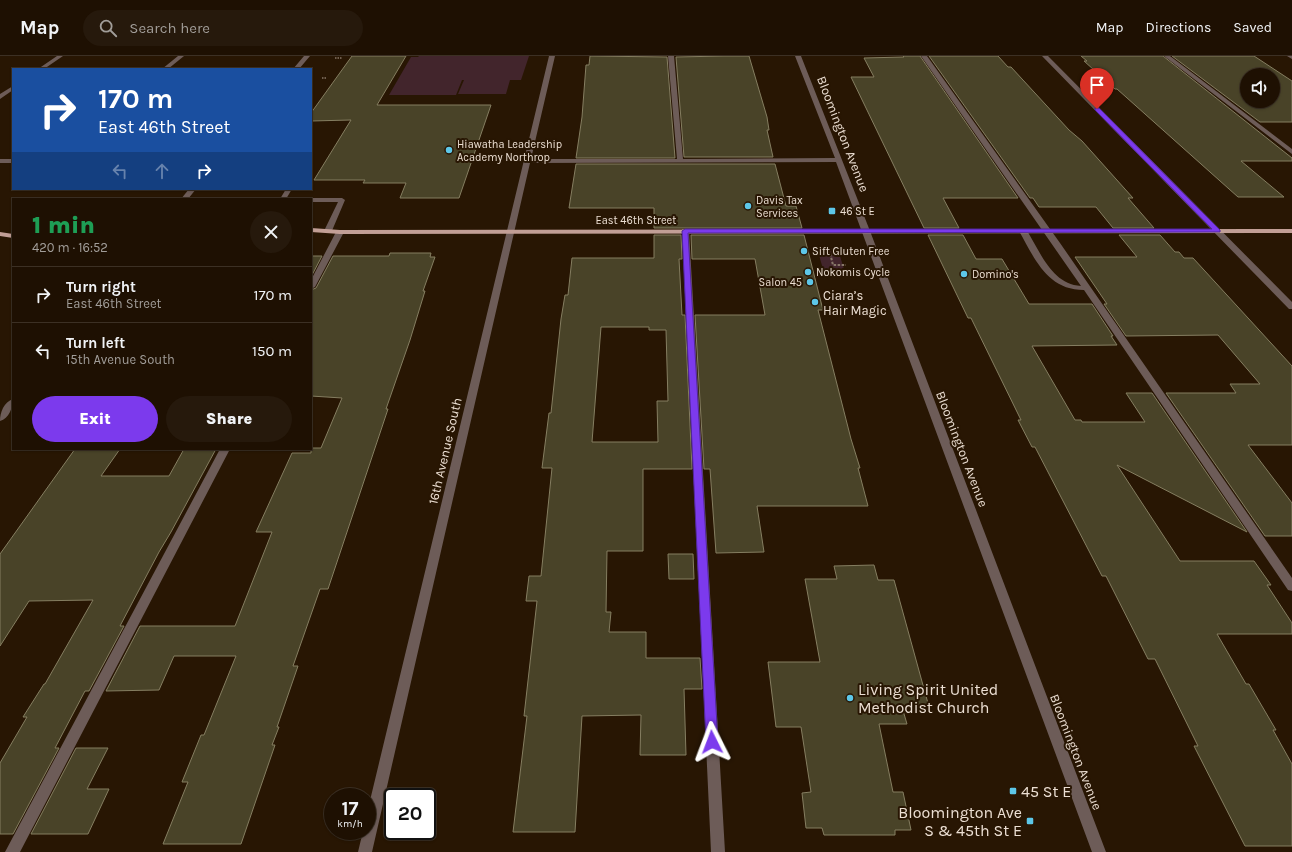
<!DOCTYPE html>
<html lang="en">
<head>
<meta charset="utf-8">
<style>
  :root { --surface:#1e1002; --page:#26190c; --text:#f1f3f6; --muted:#a19d99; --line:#3c3024; --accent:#7c3aed }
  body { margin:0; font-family:Karla,sans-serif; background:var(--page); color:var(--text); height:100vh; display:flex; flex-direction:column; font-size:15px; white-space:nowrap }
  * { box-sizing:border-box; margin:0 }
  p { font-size:13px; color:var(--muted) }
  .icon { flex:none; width:22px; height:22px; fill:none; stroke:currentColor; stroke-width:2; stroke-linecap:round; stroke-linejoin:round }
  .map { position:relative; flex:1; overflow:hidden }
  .side { position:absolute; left:12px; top:142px; width:300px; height:252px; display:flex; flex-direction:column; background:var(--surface); border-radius:0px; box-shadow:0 1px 3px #0004,0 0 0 1px var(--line) }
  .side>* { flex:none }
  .banner { position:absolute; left:12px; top:12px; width:300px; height:122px; border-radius:0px; box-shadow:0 1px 3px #0004,0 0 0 1px var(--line); background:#1a4fa0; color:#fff; overflow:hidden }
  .tools { position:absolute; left:1240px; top:12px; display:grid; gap:8px }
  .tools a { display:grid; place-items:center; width:40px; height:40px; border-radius:50%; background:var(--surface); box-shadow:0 1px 3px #0004,0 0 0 1px var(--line); font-size:20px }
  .speed { position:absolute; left:324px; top:732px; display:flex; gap:8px; font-size:20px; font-weight:700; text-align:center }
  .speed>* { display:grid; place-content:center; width:52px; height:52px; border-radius:50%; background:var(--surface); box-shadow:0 1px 3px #0004,0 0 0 1px var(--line); line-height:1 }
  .speed small { font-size:10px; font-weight:400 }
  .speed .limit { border:2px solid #111; border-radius:6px; background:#fff; color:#111 }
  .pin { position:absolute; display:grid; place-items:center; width:34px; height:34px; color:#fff; margin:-41px -17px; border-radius:50% 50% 50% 0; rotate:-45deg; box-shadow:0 0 4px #0007 }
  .pin .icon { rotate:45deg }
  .me { position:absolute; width:44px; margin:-22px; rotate:357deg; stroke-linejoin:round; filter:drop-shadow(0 0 3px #0008) }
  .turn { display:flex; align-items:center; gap:14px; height:84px; padding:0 20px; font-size:18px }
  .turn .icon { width:52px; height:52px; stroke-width:2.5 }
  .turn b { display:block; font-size:28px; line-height:34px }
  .lanes { display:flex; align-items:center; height:38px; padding:0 20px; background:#0003; justify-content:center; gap:20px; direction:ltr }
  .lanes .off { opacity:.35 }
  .round { display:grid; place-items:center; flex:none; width:42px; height:42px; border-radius:21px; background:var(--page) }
  .headline { display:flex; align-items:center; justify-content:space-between; height:68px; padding:0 20px }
  h1 { font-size:24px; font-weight:800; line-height:30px; color:#1e9e55 }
  .cta { display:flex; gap:8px; margin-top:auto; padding:8px 20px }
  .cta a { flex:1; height:46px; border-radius:24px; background:var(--accent); color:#fff; font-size:16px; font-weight:800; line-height:46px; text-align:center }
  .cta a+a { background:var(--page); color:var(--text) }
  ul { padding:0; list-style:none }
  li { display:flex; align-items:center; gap:12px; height:56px; padding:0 20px; border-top:1px solid var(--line) }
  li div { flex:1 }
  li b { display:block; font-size:15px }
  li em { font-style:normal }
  header { display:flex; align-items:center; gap:24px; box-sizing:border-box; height:56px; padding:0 20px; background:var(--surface); border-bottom:1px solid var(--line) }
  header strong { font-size:19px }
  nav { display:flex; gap:22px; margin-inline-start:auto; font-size:14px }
  .search { width:280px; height:36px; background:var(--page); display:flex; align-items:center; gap:10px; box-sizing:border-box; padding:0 14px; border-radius:22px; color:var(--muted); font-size:15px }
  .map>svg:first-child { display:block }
  .green { fill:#42252c }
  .building { fill:#494328; stroke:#857e61; fill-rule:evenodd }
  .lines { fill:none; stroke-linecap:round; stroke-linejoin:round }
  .path-far1 { stroke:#877768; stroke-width:1.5; stroke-dasharray:1.5 1; stroke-linecap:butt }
  .path { stroke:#877768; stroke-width:2; stroke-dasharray:2.5 1.5; stroke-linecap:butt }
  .minor { fill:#6d5c58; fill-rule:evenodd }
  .major { fill:#c29f96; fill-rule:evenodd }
  .route { fill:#7c3aed; stroke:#51269a }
  .poi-dot { fill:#5dc7e8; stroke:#281603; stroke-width:1.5 }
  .labels { text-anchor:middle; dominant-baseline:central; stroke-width:4; stroke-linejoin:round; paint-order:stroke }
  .far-poi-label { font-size:11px; fill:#ecdfd3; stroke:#281603; text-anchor:start }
  .far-street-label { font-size:11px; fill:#ecdfd3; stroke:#281603 }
  .street-label { font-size:13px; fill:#ecdfd3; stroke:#281603 }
  .poi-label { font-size:13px; fill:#ecdfd3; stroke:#281603; text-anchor:start }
  .near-poi-label { font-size:16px; fill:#ecdfd3; stroke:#281603; text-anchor:start }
</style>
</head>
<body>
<header>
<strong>Map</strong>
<div class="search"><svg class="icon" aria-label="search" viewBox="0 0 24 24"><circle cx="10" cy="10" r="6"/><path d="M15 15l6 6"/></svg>Search here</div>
<nav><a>Map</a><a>Directions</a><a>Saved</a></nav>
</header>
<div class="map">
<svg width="1292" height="796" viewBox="0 0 1292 796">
  <rect width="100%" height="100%" fill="#281603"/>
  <!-- green -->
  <path class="green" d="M419 0H529L521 24H510L506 38H458L464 24H462L456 39H389L411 1H418Z
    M817 192H831L839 197 844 213H823Z"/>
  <!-- building -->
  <path class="building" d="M352 0H406L377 49H491L459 142H400L406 127H363L365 124H314L351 64 311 65V57Z
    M590 0 667 1 675 102H576L582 61 586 9H589Z
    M725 0H749L767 61 769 74H767L773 101H684L676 1Z
    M903 0H920L1018 142H943L959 172H924L851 21H874L864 2 904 1Z
    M929 0H998L1008 11H1011L1069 74 1082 85 1133 142H1128L1154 172H1113L1096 151H1039L1033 142H1030Z
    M1081 0H1163L1292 102V105H1241L1284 141H1238L1117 33H1115L1084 5H1087Z
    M1172 0H1254L1292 25V66H1260ZM1247 19H1273V45H1247Z
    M576 108H775L786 150H796L802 172H654V152H569Z
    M654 179H681L682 203H679L682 259H685L692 413H643V495H607L606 556H611L609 576H646V602H700L702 633H684L686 699H640L641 659 582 660 575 776H513L527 660H524L537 545H526L529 520H541L552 412H542L549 357H551L561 263 565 239H568L572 202H654ZM601 271H649V274H666L668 345H657L658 386H592Z
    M691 179H804L823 254H818L851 383 860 412H858L868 450H757L764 496 716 497 710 413H704L695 259H765L755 203H692Z
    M928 179H963L976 203H1002L1029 248H1092L1113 280H1111L1117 289 1032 290 1075 364H1081L1082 366H1145L1126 337H1152L1247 476 1117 409 1180 505H1254L1271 529H1267L1292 567V578H1217L1246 628H1249L1276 674H1273L1292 708V790H1245L1194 690H1198L1155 603H1148L1106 520H1102L1035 391H1032L1018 364H1021L971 262H968Z
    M1119 179H1160L1175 196H1179L1184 202H1193L1292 310V389H1248L1292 447V480H1265L1166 337H1236L1230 328H1260L1218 279 1126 280 1104 248H1107L1075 201H1137Z
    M390 197H431L430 201H435L423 235H425L410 284 386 353H388L328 533H320L293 610H298L277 671H279L272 689H275L241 788H163L188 726H182L201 679H204L236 600H174L159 634 106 635 140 570H235L272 476H256L292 397H311V392H321L342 342 311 340V234L316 232 333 200H389Z
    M311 200H322L311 221Z
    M75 393H120L101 420H169L184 393H216L171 476 159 496 120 570H124L89 635H85L55 692H59L13 778H0V707L27 661H23L44 628H45L93 544 29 545 0 590V498Z
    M668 498H693L694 523H669Z
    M874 509 878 524H894L929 651H902L907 668H879L893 736H903L911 774H895V779H824L822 772H806L802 737 811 736 801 671H776L768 606H820L805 523H837L834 510Z
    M76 692H108L87 733H109L88 778H31Z"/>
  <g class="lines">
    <!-- path-far1 -->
    <path class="path-far1" d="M335 2H342
      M322 22H327"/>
    <!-- path -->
    <path class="path" d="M815 197H830L833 209H846"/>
    <!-- minor -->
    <path class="minor" d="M57 0H63L44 13H38Z
      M178 0H184L168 13H162Z
      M304 0H310L299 13H293Z
      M549 0H555L531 103H677L668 0H674L683 103 835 102 795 0H801L870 175 1106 796H1092L836 106 530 107 372 796H358L363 775H367V757Z
      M921 0H927L1060 187 1292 522V535L1288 534 1084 234C1047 234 1035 203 1019 175L1020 173H1026C1040 195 1051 228 1081 230Z
      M1042 0H1048L1292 246V253H1289Z
      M1164 0H1170L1292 93V98Z
      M1287 0H1292V3Z
      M13 30V34L0 43V38Z
      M0 103H13V107H0Z
      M189 133H196L188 143H181Z
      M286 133H292L286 143H280Z
      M311 142H342L345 144 331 177H328L324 175 338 146H311V143H308Z
      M682 173H685L689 175 725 796H711Z
      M337 174H340L344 176 315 231 311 233V224Z
      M13 343C13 351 9 363 0 365 0 356 4 346 13 343Z
      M220 393H230L20 796H5Z"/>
    <!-- major -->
    <path class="major" d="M311 172 340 174 1292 173V177L340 178 311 176Z
      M0 176 13 178V182L0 180Z"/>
  </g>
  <!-- route -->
  <path class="route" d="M1095 52H1099L1220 174V176L688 177 718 686 716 689 712 691 708 689 706 686 682 175 685 173H1212L1095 54Z"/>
  <!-- markers -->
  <g class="poi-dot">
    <circle cx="449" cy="94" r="4"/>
    <circle cx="748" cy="150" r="4"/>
    <rect x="828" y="151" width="8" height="8" rx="2"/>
    <circle cx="804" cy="195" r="4"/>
    <circle cx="808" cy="216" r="4"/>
    <circle cx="964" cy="218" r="4"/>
    <circle cx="810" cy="226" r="4"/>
    <circle cx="815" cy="246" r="4"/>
    <circle cx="850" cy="642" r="4"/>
    <rect x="1009" y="731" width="8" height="8" rx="2"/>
    <rect x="1026" y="761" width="8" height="8" rx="2"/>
  </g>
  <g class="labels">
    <!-- far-poi labels -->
    <g class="far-poi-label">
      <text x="457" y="88">Hiawatha Leadership<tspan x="457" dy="13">Academy Northrop</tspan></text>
      <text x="756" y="144">Davis Tax<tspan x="756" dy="13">Services</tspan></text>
      <text x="840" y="155">46 St E</text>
      <text x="812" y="195">Sift Gluten Free</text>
      <text x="816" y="216">Nokomis Cycle</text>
      <text x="972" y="218">Domino's</text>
      <text x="802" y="226" text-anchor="end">Salon 45</text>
    </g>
    <!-- far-street labels -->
    <g class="far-street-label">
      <text x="636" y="164">East 46th Street</text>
    </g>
    <!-- street labels -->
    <g class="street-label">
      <text transform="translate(843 78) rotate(69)">Bloomington Avenue</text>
      <text transform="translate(962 393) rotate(69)">Bloomington Avenue</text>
      <text transform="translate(445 395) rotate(-77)">16th Avenue South</text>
      <text transform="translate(1076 696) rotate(69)">Bloomington Avenue</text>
    </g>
    <!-- poi labels -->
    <g class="poi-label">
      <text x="823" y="239">Ciara’s<tspan x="823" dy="15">Hair Magic</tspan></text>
    </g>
    <!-- near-poi labels -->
    <g class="near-poi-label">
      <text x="858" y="633">Living Spirit United<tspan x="858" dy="18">Methodist Church</tspan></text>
      <text x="1021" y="735">45 St E</text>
      <text x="1022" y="756" text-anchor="end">Bloomington Ave<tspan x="1022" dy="18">S &amp; 45th St E</tspan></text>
    </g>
  </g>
</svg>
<div class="tools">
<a><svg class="icon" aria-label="sound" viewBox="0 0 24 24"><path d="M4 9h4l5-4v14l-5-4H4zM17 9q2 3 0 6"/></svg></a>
</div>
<div class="speed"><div>17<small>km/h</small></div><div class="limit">20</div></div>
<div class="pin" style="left:1097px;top:53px;background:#d93025"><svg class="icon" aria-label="arrive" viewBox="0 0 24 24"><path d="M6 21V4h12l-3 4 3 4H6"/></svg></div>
<svg class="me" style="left:712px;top:686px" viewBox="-20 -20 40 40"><path d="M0-17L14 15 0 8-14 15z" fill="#7c3aed" stroke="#fff" stroke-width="4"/></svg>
<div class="banner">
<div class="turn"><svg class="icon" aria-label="right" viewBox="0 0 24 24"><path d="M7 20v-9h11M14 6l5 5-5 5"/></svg><div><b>170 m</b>East 46th Street</div></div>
<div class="lanes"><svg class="icon off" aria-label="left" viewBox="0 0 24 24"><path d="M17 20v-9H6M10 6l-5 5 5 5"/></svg><svg class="icon off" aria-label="ahead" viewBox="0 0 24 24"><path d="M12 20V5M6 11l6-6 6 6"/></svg><svg class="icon" aria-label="right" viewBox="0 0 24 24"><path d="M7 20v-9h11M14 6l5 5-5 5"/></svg></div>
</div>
<section class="side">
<div class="headline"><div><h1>1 min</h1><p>420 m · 16:52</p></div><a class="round"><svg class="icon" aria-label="close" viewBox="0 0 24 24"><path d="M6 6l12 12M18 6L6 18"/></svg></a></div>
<ul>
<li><svg class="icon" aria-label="right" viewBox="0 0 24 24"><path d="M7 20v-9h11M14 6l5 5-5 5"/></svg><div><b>Turn right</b><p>East 46th Street</p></div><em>170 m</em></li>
<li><svg class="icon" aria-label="left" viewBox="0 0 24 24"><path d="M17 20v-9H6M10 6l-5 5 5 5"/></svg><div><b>Turn left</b><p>15th Avenue South</p></div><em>150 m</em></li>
</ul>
<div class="cta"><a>Exit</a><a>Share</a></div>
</section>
</div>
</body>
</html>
